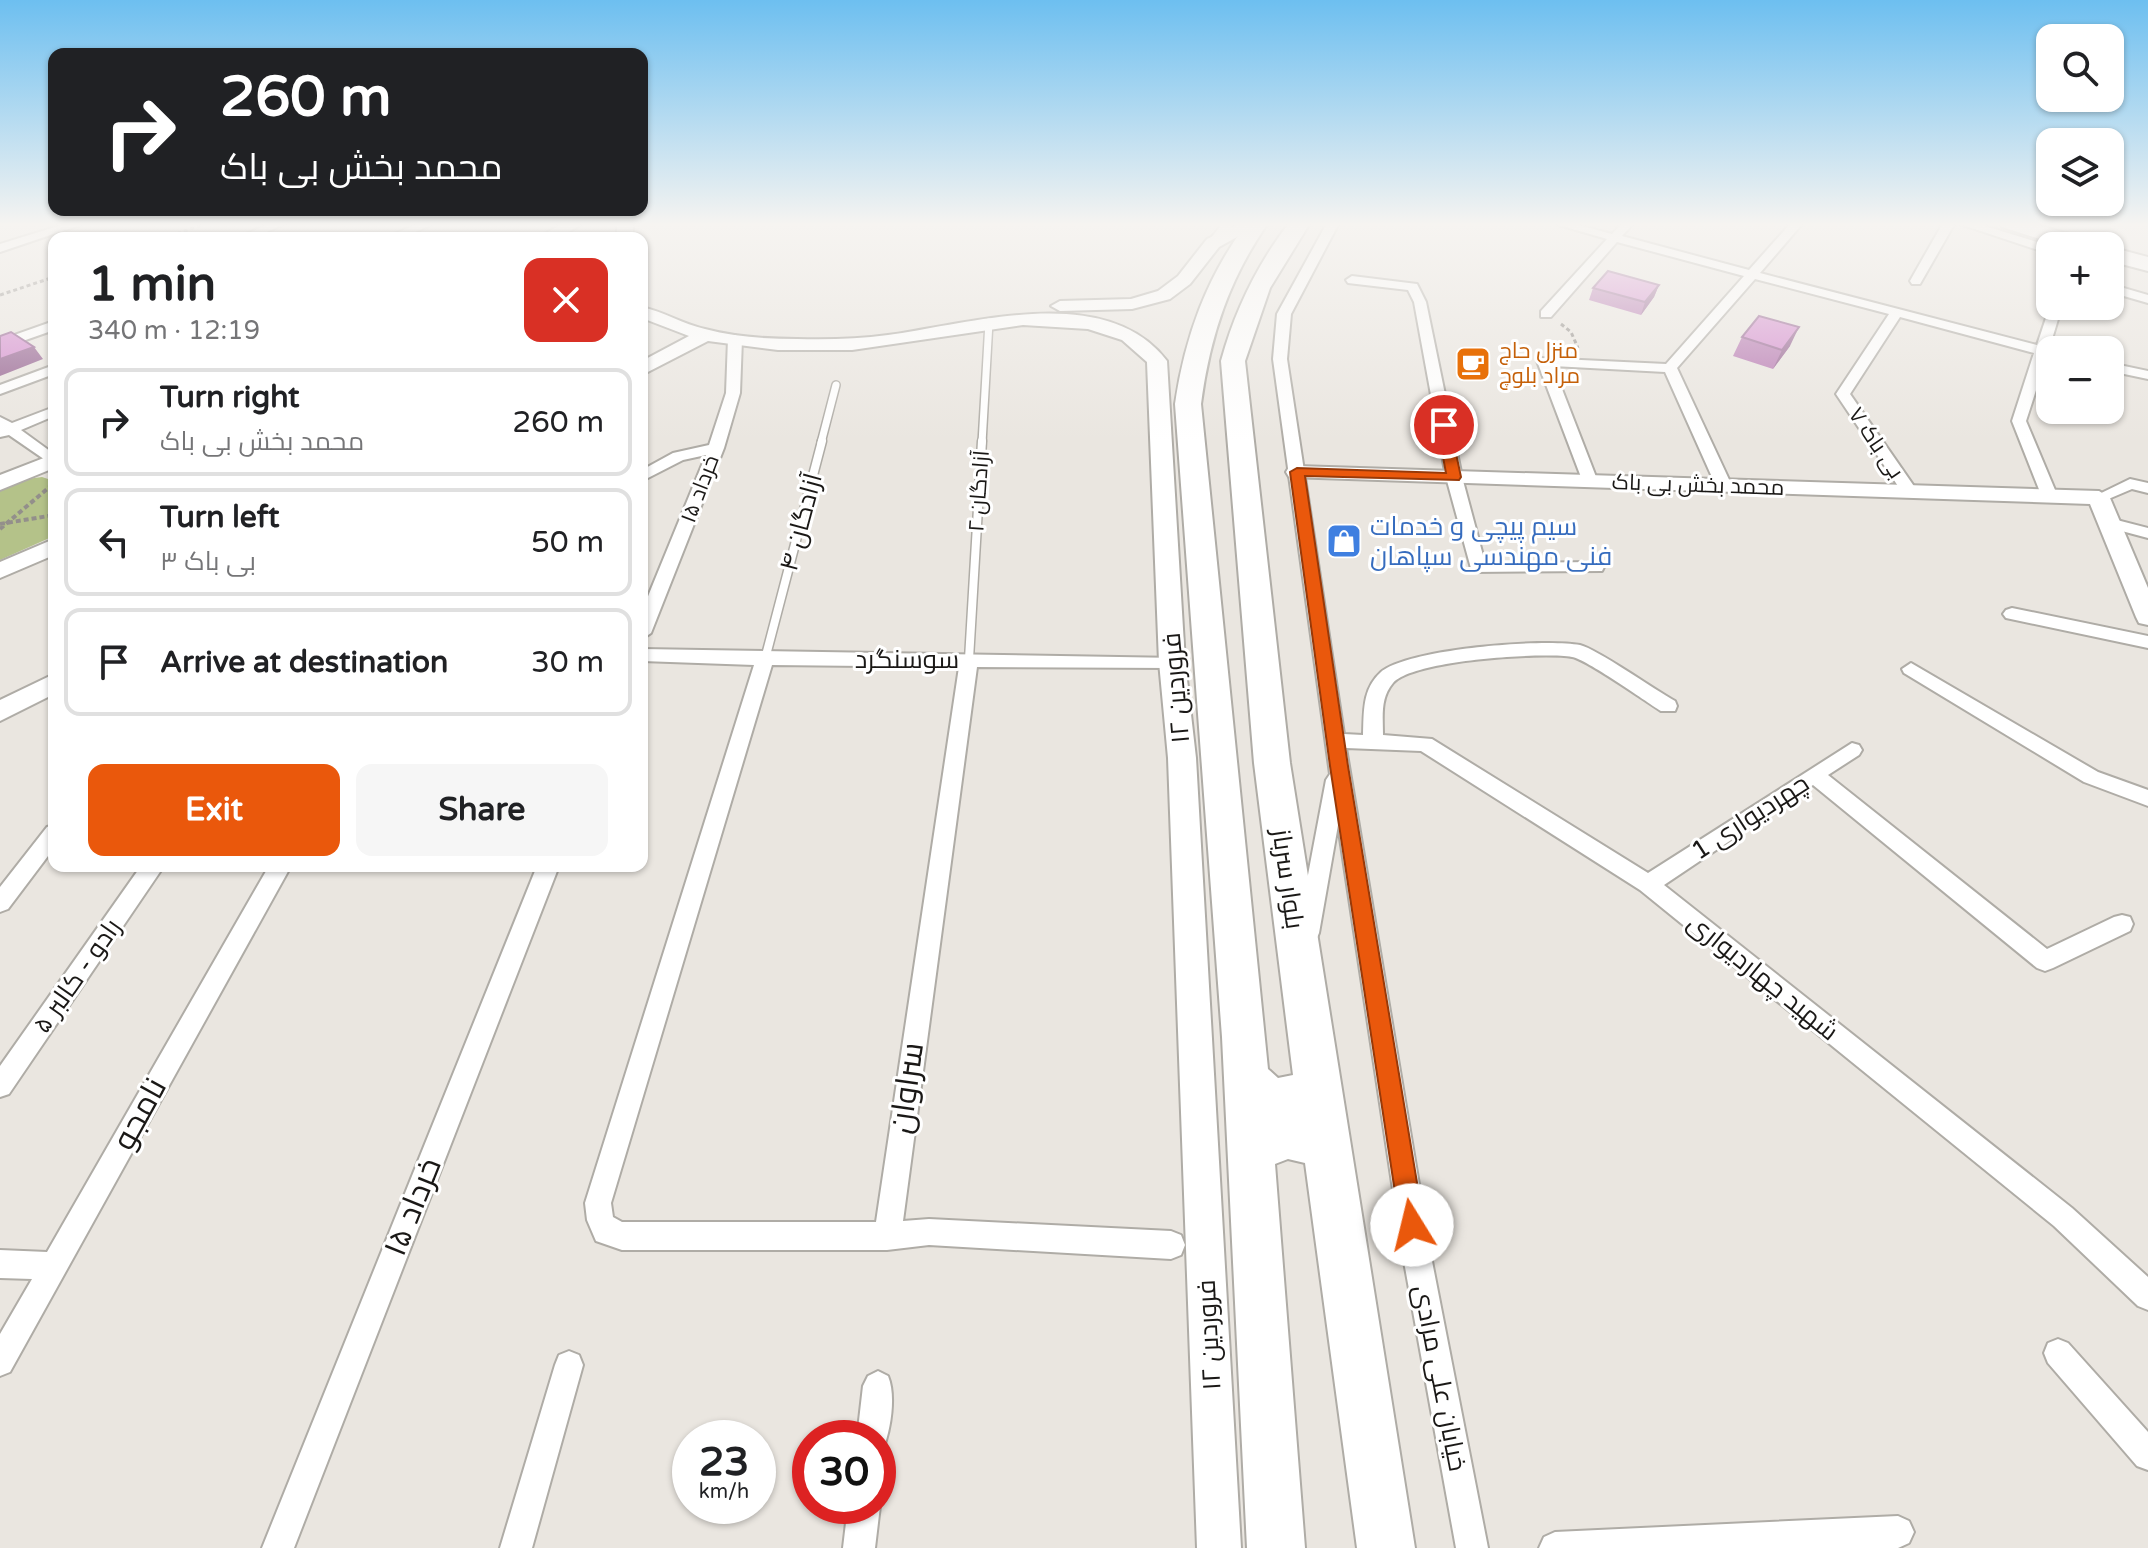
<!DOCTYPE html>
<html lang="en">
<head>
<meta charset="utf-8">
<style>
  :root { --surface:#fff; --page:#f6f6f6; --text:#202124; --muted:#757577; --line:#e0e0e0; --accent:#ea580c }
  body { margin:0; font-family:"Varela Round",Cairo,sans-serif; background:var(--page); color:var(--text); height:100vh; display:flex; flex-direction:column; font-size:30px; white-space:nowrap }
  * { box-sizing:border-box; margin:0 }
  p { font-size:26px; color:var(--muted) }
  .icon { flex:none; width:44px; height:44px; fill:none; stroke:currentColor; stroke-width:2; stroke-linecap:round; stroke-linejoin:round }
  .map { position:relative; flex:1; overflow:hidden }
  .side { position:absolute; left:48px; top:232px; width:600px; height:640px; display:flex; flex-direction:column; background:var(--surface); border-radius:16px; box-shadow:0 2px 6px #0004 }
  .side>* { flex:none }
  .banner { position:absolute; left:48px; top:48px; width:600px; height:168px; border-radius:16px; box-shadow:0 2px 6px #0004; background:#202124; color:#fff; overflow:hidden }
  .fabs { position:absolute; left:2036px; top:24px; display:grid; gap:16px }
  .fabs a { display:grid; place-items:center; width:88px; height:88px; border-radius:16px; background:var(--surface); box-shadow:0 2px 6px #0004; font-size:40px }
  .speed { position:absolute; left:672px; top:1420px; display:flex; gap:16px; font-size:40px; font-weight:700; text-align:center }
  .speed>* { display:grid; place-content:center; width:104px; height:104px; border-radius:50%; background:var(--surface); box-shadow:0 2px 6px #0004; line-height:1 }
  .speed small { font-size:20px; font-weight:400 }
  .speed .limit { border:12px solid #d22; background:#fff; color:#111 }
  .pin { position:absolute; display:grid; place-items:center; width:68px; height:68px; color:#fff; margin:-34px; border:4px solid #fff; border-radius:50%; box-shadow:0 2px 8px #0007 }
  .me { position:absolute; width:88px; margin:-44px; rotate:351deg; stroke-linejoin:round; filter:drop-shadow(0 0 6px #0008) }
  .turn { display:flex; align-items:center; gap:28px; height:168px; padding:0 40px; font-size:36px }
  .turn .icon { width:104px; height:104px; stroke-width:2.5 }
  .turn b { display:block; font-size:56px; line-height:68px }
  .round { display:grid; place-items:center; flex:none; width:84px; height:84px; border-radius:16px; background:var(--page) }
  .overview { display:flex; align-items:center; justify-content:space-between; height:136px; padding:0 40px }
  h1 { font-size:48px; font-weight:700; line-height:60px }
  .primary-button { display:flex; gap:16px; margin-top:auto; padding:16px 40px }
  .primary-button a { flex:1; height:92px; border-radius:16px; background:var(--accent); color:#fff; font-size:32px; font-weight:700; line-height:92px; text-align:center }
  .primary-button a+a { background:var(--page); color:var(--text) }
  ul { padding:0; list-style:none }
  li { display:flex; align-items:center; gap:24px; height:108px; margin:0 16px 12px; padding:0 24px; border:4px solid var(--line); border-radius:16px }
  li div { flex:1 }
  li b { display:block; font-size:30px }
  li em { font-style:normal }
  .map>svg:first-child { display:block }
  .green { fill:#b4c289 }
  .lines { fill:none; stroke-linecap:round; stroke-linejoin:round }
  .lane-far1-casing { stroke:#afaca6; stroke-width:10 }
  .lane-casing { stroke:#afaca6; stroke-width:11 }
  .street-casing { stroke:#afaca6; stroke-width:4 }
  .secondary-casing { stroke:#afaca6; stroke-width:4 }
  .highway-casing { stroke:#afaca6; stroke-width:4 }
  .path-far1 { stroke:#938f8b; stroke-width:3; stroke-dasharray:4 3; stroke-linecap:butt }
  .path { stroke:#938f8b; stroke-width:4; stroke-dasharray:5 3; stroke-linecap:butt }
  .lane-far1 { stroke:#fff; stroke-width:7 }
  .lane { stroke:#fff; stroke-width:8 }
  .street { fill:#fff; fill-rule:evenodd }
  .secondary { fill:#fff; fill-rule:evenodd }
  .highway { fill:#fff; fill-rule:evenodd }
  .wall { fill:#b778b2 }
  .shaded-wall { fill:#956291 }
  .building { fill:#d58ccf; stroke:#956291; stroke-width:2 }
  .route { fill:#ea580c; stroke:#983908; stroke-width:2 }
  .labels { text-anchor:middle; dominant-baseline:central; stroke-width:6; stroke-linejoin:round; paint-order:stroke }
  .far-food-label { font-size:22px; fill:#c56008; stroke:#fff; text-anchor:start }
  .far-street-label { font-size:22px; fill:#1a1816; stroke:#fff }
  .street-label { font-size:26px; fill:#1a1816; stroke:#fff }
  .shop-label { font-size:26px; fill:#366cbe; stroke:#fff; text-anchor:start }
  .near-street-label { font-size:32px; fill:#1a1816; stroke:#fff }
</style>
</head>
<body>
<div class="map">
<svg width="2148" height="1548" viewBox="0 0 2148 1548">
  <rect width="100%" height="100%" fill="#eae6e0"/>
  <!-- green -->
  <path class="green" d="M42 477 54 481V536L0 560V491L27 479Z"/>
  <g class="lines">
    <defs>
      <path id="lane-far1" d="M821 443 836 385
        M982 443 989 322"/>
      <path id="lane" d="M765 659 822 441
        M969 659 982 441"/>
      <path id="street" d="M68 223H86L0 252V244Z
        M270 223H286L254 238H238Z
        M419 223H435L402 238H385Z
        M1223 223H1235L1217 246H1209L1207 243Z
        M1327 223H1339L1291 314 1287 359 1344 734 1363 735C1364 712 1362 689 1381 672 1407 649 1544 638 1580 645 1597 649 1655 690 1675 701L1677 706 1675 711H1661C1645 701 1586 659 1572 657 1541 652 1413 660 1393 683 1380 698 1383 717 1383 735L1432 739 1648 873 1852 743 1859 745 1862 750 1859 755 1828 775 2047 949 2114 917 2122 915 2130 917 2133 924 2130 931 2053 968 2045 971 2037 968 1813 785 1664 885 2072 1208 2148 1277V1310L2138 1306 2054 1226 1640 890 1421 751 1346 748 1431 1256 1488 1548H1456L1403 1256 1338 825 1319 933 1316 940 1308 942 1300 940 1297 933 1326 780 1330 774 1273 359 1277 314Z
        M1552 223H1571L1612 234 1622 223H1634L1622 236 1749 270 1791 223H1803L1760 273 2037 345 2050 306H2062L2049 349 2054 350H2050V357L2047 356 2026 421 2058 497 2050 502 2042 497 2012 421 2034 353 1900 317 1850 394 1918 492 1910 497 1904 495 1836 394 1889 314 1755 279 1677 368 1732 486 1730 489 1724 491 1716 486 1665 372 1553 366 1598 482 1590 487 1584 485 1537 361 1539 358 1666 364 1744 276 1617 242 1551 317H1541V311L1607 239Z
        M1943 223H1955L1920 284H1912L1910 281Z
        M1957 223H1975L2050 246V254Z
        M1352 276 1417 284 1426 302 1462 477 1485 563 1596 562 1604 567 1602 571 1472 572 1446 477 1414 302 1408 290 1348 283 1346 280Z
        M2110 284 2148 295V303L2110 292Z
        M54 321V330L0 349V340Z
        M735 335 742 339 740 393 724 448 651 633 642 639V611L706 455 683 460 642 481V470L673 453 709 445 726 393 728 339Z
        M2110 363 2148 371V379L2110 371Z
        M54 365V374L0 394V385Z
        M54 407V416L21 430 54 454V466L9 435 0 437V417L12 423Z
        M2130 479 2148 483V493L2132 489 2099 503 2091 498Z
        M2109 518 2148 528V538L2103 526 2101 523Z
        M2012 608 2148 636V648L2006 618 2003 614 2006 610Z
        M642 649 1178 658 1181 662 1172 668 977 667 903 1221 929 1219 1171 1231 1181 1235 1185 1245 1181 1255 1171 1259 929 1245 887 1250H622L596 1241 587 1220 585 1203 754 665 642 661ZM772 665 959 667 876 1222H622L613 1217 611 1203Z
        M1911 663 2098 772 2148 790V806L2084 782 1904 673 1902 669Z
        M54 825V848L8 909 0 912V887L47 827Z
        M141 866H164L9 1094 0 1097V1066Z
        M269 866H291L10 1372 0 1376V1334L32 1279 0 1278V1250L47 1252Z
        M537 866H559L294 1548H262Z
        M2058 1339 2068 1343 2148 1432V1470L2137 1466 2048 1363 2044 1353 2048 1343Z
        M569 1351 579 1355 583 1365 532 1548H500L555 1365 559 1355Z
        M878 1371 888 1376C896 1395 891 1429 883 1449L878 1451V1438H857L863 1386 868 1376Z
        M878 1502 880 1506 875 1548H843L848 1506H878Z
        M1898 1516 1909 1521 1914 1532 1909 1543 1898 1548H1539L1544 1537 1555 1532Z"/>
      <path id="secondary" d="M563 223H583L559 238H538Z
        M617 223H633V238H617Z
        M1241 223H1262L1219 247 1190 284 1170 299 1132 309 1060 311 1051 306 1060 301 1131 299 1158 291 1178 276 1207 239Z
        M642 307C664 312 683 324 705 329 735 337 766 339 797 339 827 340 858 339 888 335 970 324 1106 281 1167 361L1185 662 1196 758 1241 1548H1197L1168 758 1159 662 1147 362 1122 340 1088 329 1023 325 852 350H778L708 341 642 375V361L689 336 642 318Z
        M54 454V468L0 490V475Z
        M1297 466 2099 491 2110 498 2148 588V625L2139 623 2136 617 2090 504 1289 477 1286 472 1289 467Z
        M54 539V555L0 578V562Z
        M54 674V694L0 721V700Z"/>
      <path id="highway" d="M1247 223H1268C1229 279 1210 336 1201 404L1268 1069 1278 1078 1293 1075 1254 763 1221 361C1235 310 1257 265 1289 223H1310L1270 288 1245 361 1290 763 1415 1548H1357L1305 1163 1288 1159 1275 1164 1305 1548H1247L1222 1037 1175 404C1185 337 1206 278 1247 223Z
        M1999 223H2031L2093 241 2096 246H2062L2002 227Z
        M2110 247 2148 257V271L2110 261Z"/>
    </defs>
    <!-- lane-far1 casing -->
    <use href="#lane-far1" class="lane-far1-casing"/>
    <!-- lane casing -->
    <use href="#lane" class="lane-casing"/>
    <!-- street casing -->
    <use href="#street" class="street-casing"/>
    <!-- secondary casing -->
    <use href="#secondary" class="secondary-casing"/>
    <!-- highway casing -->
    <use href="#highway" class="highway-casing"/>
    <!-- path-far1 -->
    <path class="path-far1" d="M164 238 207 223
      M0 295 54 277
      M1561 324 1571 332 1578 348"/>
    <!-- path -->
    <path class="path" d="M0 524 54 515
      M0 529 53 484"/>
    <!-- lane-far1 -->
    <use href="#lane-far1" class="lane-far1"/>
    <!-- lane -->
    <use href="#lane" class="lane"/>
    <!-- street -->
    <use href="#street" class="street"/>
    <!-- secondary -->
    <use href="#secondary" class="secondary"/>
    <!-- highway -->
    <use href="#highway" class="highway"/>
  </g>
  <!-- wall -->
  <path class="wall" d="M1659 285 1654 297 1641 315 1589 300 1593 288Z
    M1742 337 1790 346 1773 369 1733 356Z"/>
  <!-- shaded-wall -->
  <path class="shaded-wall" d="M1659 285 1654 297 1641 315 1645 302Z
    M1799 327 1790 346 1773 369 1782 350Z
    M34 347 43 359 0 376V359Z"/>
  <!-- building -->
  <path class="building" d="M1608 271 1659 285 1645 302 1593 288Z
    M1759 316 1799 327 1782 350 1742 337Z
    M11 332 34 347 0 359V336Z"/>
  <!-- sky -->
  <linearGradient id="sky" x2="0" y2="1"><stop stop-color="#6dbff0"/><stop offset="0.51" stop-color="#f6f4f1"/><stop offset="1" stop-color="#f6f4f1" stop-opacity="0"/></linearGradient>
  <rect width="2148" height="440" fill="url(#sky)"/>
  <!-- route -->
  <path class="route" d="M1444 421 1450 425 1461 477 1459 480 1305 476 1348 766 1424 1225 1421 1234 1412 1238 1403 1234 1400 1225 1330 766 1290 472 1297 468 1446 473 1437 425Z"/>
  <!-- icons -->
  <defs>
    <symbol id="cafe-square" viewBox="-11 -11 22 22"><rect x="-9" y="-9" width="18" height="18" rx="4" fill="#e8710a" stroke="#fff"/><path d="M-5.5-4.5H6V0H3Q3 3.5 0 3.5H-2.5Q-5.5 3.5-5.5 0ZM3-3.2v2h1.7v-2ZM-6 4.5H4V6H-6Z" fill="#fff"/></symbol>
    <symbol id="shop-square" viewBox="-11 -11 22 22"><rect x="-9" y="-9" width="18" height="18" rx="4" fill="#3f7fe0" stroke="#fff"/><path d="M-5-2.5h2.3a2.7 3.5 0 0 1 5.4 0H5L5.5 6h-11ZM-1.5-2.5h3a1.5 2.3 0 0 0-3 0Z" fill="#fff"/></symbol>
  </defs>
  <g fill-rule="evenodd">
    <use href="#cafe-square" x="1453" y="344" width="40" height="40"/>
    <use href="#shop-square" x="1324" y="521" width="40" height="40"/>
  </g>
  <g class="labels">
    <!-- far-food labels -->
    <g class="far-food-label">
      <text x="1499" y="351">منزل حاج<tspan x="1499" dy="25">مراد بلوچ</tspan></text>
    </g>
    <!-- far-street labels -->
    <g class="far-street-label">
      <text transform="translate(1876 443) rotate(56)">بی باک ۷</text>
      <text transform="translate(1698 485) rotate(2)">محمد بخش بی باک</text>
      <text transform="translate(700 489) rotate(-69)">۱۵ خرداد</text>
      <text transform="translate(979 491) rotate(-86)">آزادگان ۲</text>
    </g>
    <!-- street labels -->
    <g class="street-label">
      <text transform="translate(801 522) rotate(-75)">آزادگان ۴</text>
      <text x="907" y="659">سوسنگرد</text>
      <text transform="translate(1176 688) rotate(-95)">۱۲ فروردین</text>
      <text transform="translate(1750 817) rotate(-33)">چهردیواری 1</text>
      <text transform="translate(1288 879) rotate(82)">بلوار سرباز</text>
      <text transform="translate(77 976) rotate(-55)">رادو - کالبر ۵</text>
      <text transform="translate(1763 977) rotate(39)">شهید چهاردیواری</text>
      <text transform="translate(1209 1335) rotate(-93)">۱۲ فروردین</text>
      <text transform="translate(1440 1378) rotate(79)">خیابان علی مرادی</text>
    </g>
    <!-- shop labels -->
    <g class="shop-label">
      <text x="1370" y="526">سیم پیچی و خدمات<tspan x="1370" dy="30">فنی مهندسی سپاهان</tspan></text>
    </g>
    <!-- near-street labels -->
    <g class="near-street-label">
      <text transform="translate(907 1088) rotate(-82)">سراوان</text>
      <text transform="translate(140 1114) rotate(-61)">نامجو</text>
      <text transform="translate(413 1207) rotate(-68)">۱۵ خرداد</text>
    </g>
  </g>
</svg>
<div class="fabs">
<a><svg class="icon" aria-label="search" viewBox="0 0 24 24"><circle cx="10" cy="10" r="6"/><path d="M15 15l6 6"/></svg></a>
<a><svg class="icon" aria-label="layers" viewBox="0 0 24 24"><path d="M12 4l9 5-9 5-9-5zM3 14l9 5 9-5"/></svg></a>
<a>+</a>
<a>−</a>
</div>
<div class="speed"><div>23<small>km/h</small></div><div class="limit">30</div></div>
<div class="pin" style="left:1444px;top:425px;background:#d93025"><svg class="icon" aria-label="arrive" viewBox="0 0 24 24"><path d="M6 21V4h12l-3 4 3 4H6"/></svg></div>
<svg class="me" style="left:1412px;top:1225px" viewBox="-20 -20 40 40"><circle r="19" fill="#fff"/><path d="M0-13L10 11 0 6-10 11z" fill="#ea580c"/></svg>
<div class="banner">
<div class="turn"><svg class="icon" aria-label="right" viewBox="0 0 24 24"><path d="M7 20v-9h11M14 6l5 5-5 5"/></svg><div><b>260 m</b>محمد بخش بی باک</div></div>
</div>
<section class="side">
<div class="overview"><div><h1>1 min</h1><p>340 m · 12:19</p></div><a class="round" style="background:#d93025;color:#fff"><svg class="icon" aria-label="close" viewBox="0 0 24 24"><path d="M6 6l12 12M18 6L6 18"/></svg></a></div>
<ul>
<li><svg class="icon" aria-label="right" viewBox="0 0 24 24"><path d="M7 20v-9h11M14 6l5 5-5 5"/></svg><div><b>Turn right</b><p>محمد بخش بی باک</p></div><em>260 m</em></li>
<li><svg class="icon" aria-label="left" viewBox="0 0 24 24"><path d="M17 20v-9H6M10 6l-5 5 5 5"/></svg><div><b>Turn left</b><p>بی باک ۳</p></div><em>50 m</em></li>
<li><svg class="icon" aria-label="arrive" viewBox="0 0 24 24"><path d="M6 21V4h12l-3 4 3 4H6"/></svg><div><b>Arrive at destination</b></div><em>30 m</em></li>
</ul>
<div class="primary-button"><a>Exit</a><a>Share</a></div>
</section>
</div>
</body>
</html>
